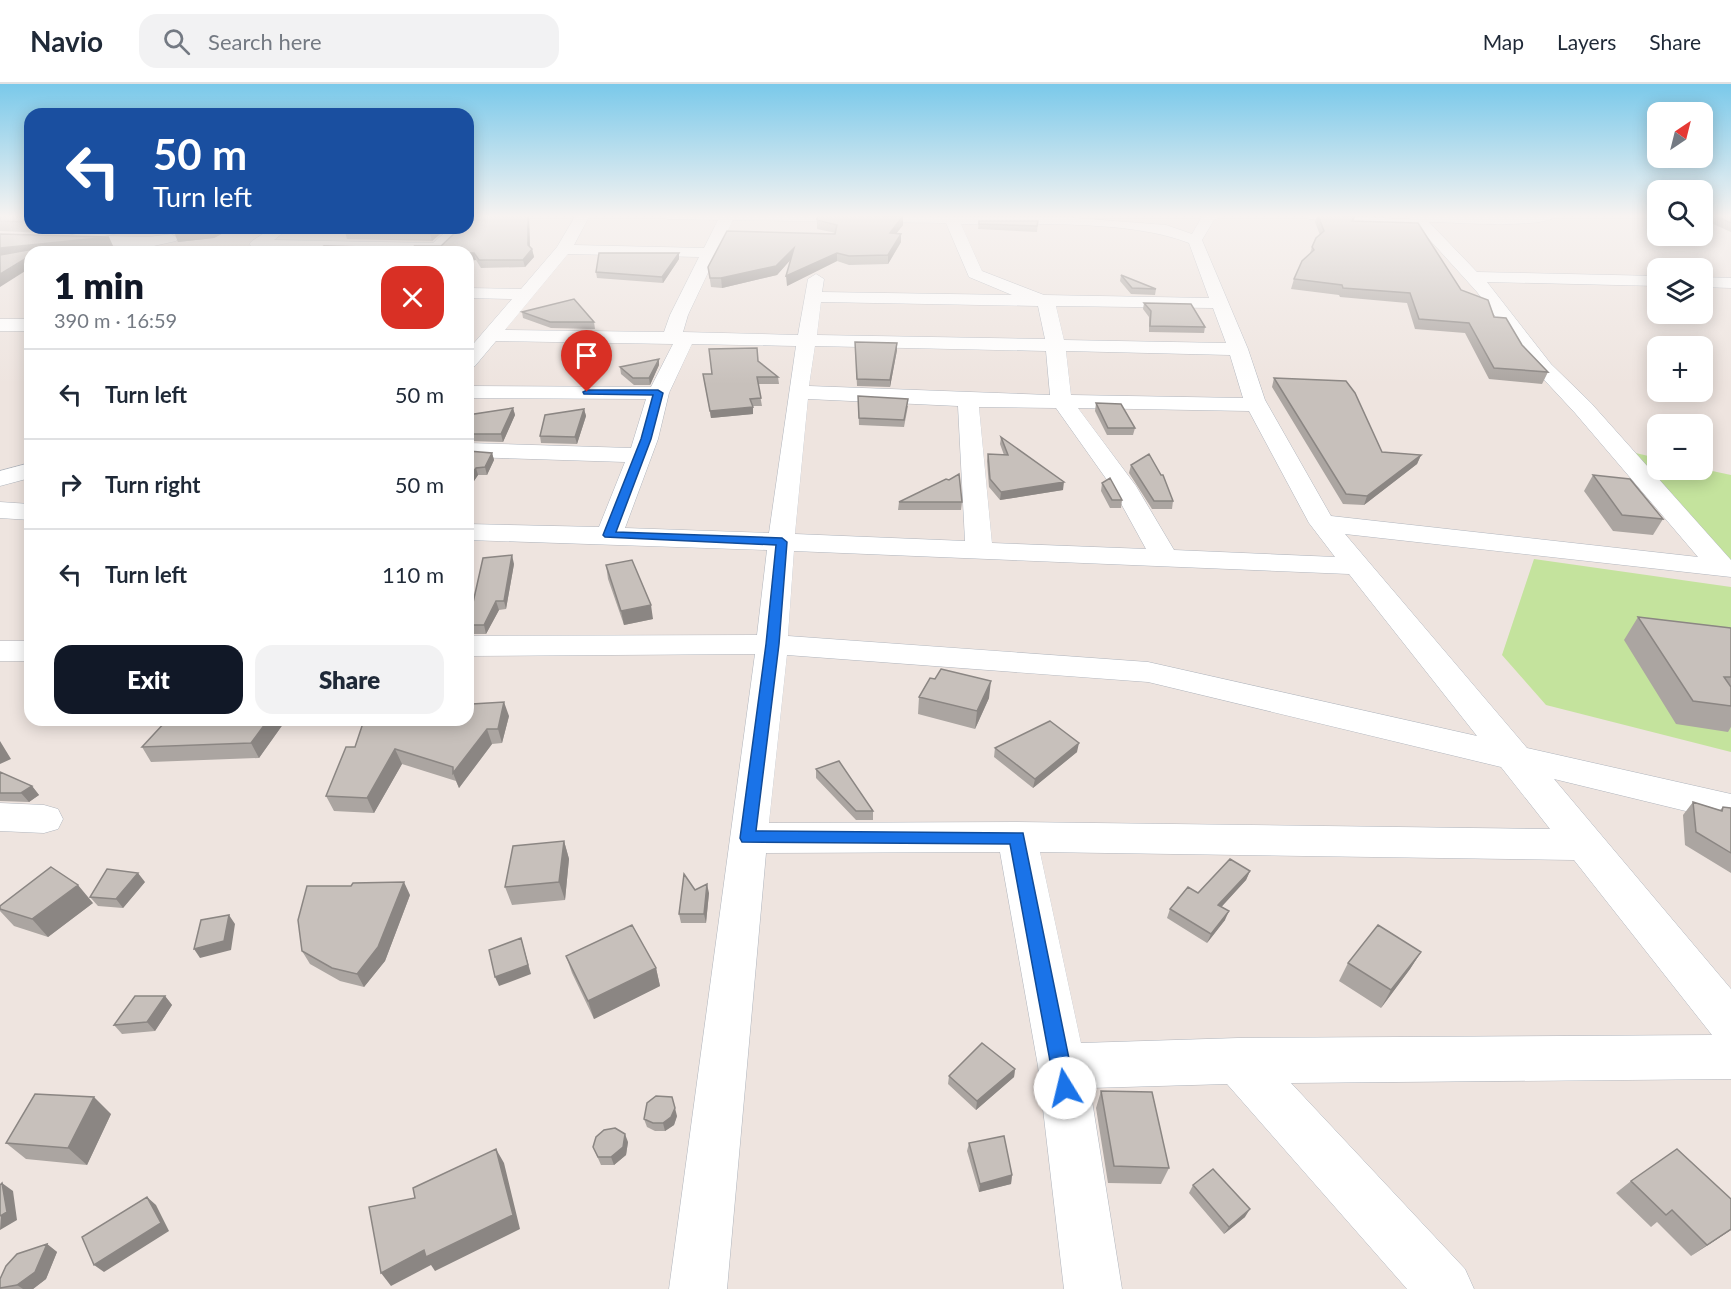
<!DOCTYPE html>
<html lang="en">
<head>
<meta charset="utf-8">
<style>
  :root { --surface:#fff; --page:#f2f2f3; --text:#1f2937; --muted:#747a83; --line:#e0e1e3; --accent:#111827 }
  body { margin:0; font-family:Lato,sans-serif; background:var(--page); color:var(--text); height:100vh; display:flex; flex-direction:column; font-size:22px; white-space:nowrap }
  * { box-sizing:border-box; margin:0 }
  p { font-size:20px; color:var(--muted) }
  .icon { flex:none; width:33px; height:33px; fill:none; stroke:currentColor; stroke-width:2; stroke-linecap:round; stroke-linejoin:round }
  .map { position:relative; flex:1; overflow:hidden }
  .drawer { position:absolute; left:24px; top:162px; width:450px; height:480px; display:flex; flex-direction:column; background:var(--surface); border-radius:18px; box-shadow:0 3px 15px #0003 }
  .drawer>* { flex:none }
  .guide { position:absolute; left:24px; top:24px; width:450px; height:126px; border-radius:18px; box-shadow:0 3px 15px #0003; background:#1a4fa0; color:#fff; overflow:hidden }
  .needle { width:39px; rotate:35deg }
  .controls { position:absolute; left:1647px; top:18px; display:grid; gap:12px }
  .controls a { display:grid; place-items:center; width:66px; height:66px; border-radius:12px; background:var(--surface); box-shadow:0 3px 15px #0003; font-size:30px }
  .pin { position:absolute; display:grid; place-items:center; width:51px; height:51px; color:#fff; margin:-62px -26px; border-radius:50% 50% 50% 0; rotate:-45deg; box-shadow:0 0 6px #0007 }
  .pin .icon { rotate:45deg }
  .me { position:absolute; width:66px; margin:-33px; rotate:351deg; stroke-linejoin:round; filter:drop-shadow(0 0 4px #0008) }
  .turn { display:flex; align-items:center; gap:21px; height:126px; padding:0 30px; font-size:27px }
  .turn .icon { width:78px; height:78px; stroke-width:2.5 }
  .turn b { display:block; font-size:42px; line-height:51px }
  .round { display:grid; place-items:center; flex:none; width:63px; height:63px; border-radius:18px; background:var(--page) }
  .overview { display:flex; align-items:center; justify-content:space-between; height:102px; padding:0 30px }
  h1 { font-size:36px; font-weight:800; line-height:45px; color:var(--accent) }
  .cta { display:flex; gap:12px; margin-top:auto; padding:12px 30px }
  .cta a { flex:1; height:69px; border-radius:18px; background:var(--accent); color:#fff; font-size:24px; font-weight:800; line-height:69px; text-align:center }
  .cta a+a { background:var(--page); color:var(--text) }
  ul { padding:0; list-style:none }
  li { display:flex; align-items:center; gap:18px; height:90px; padding:0 30px; border-top:2px solid var(--line) }
  li div { flex:1 }
  li b { display:block; font-size:22px }
  li em { font-style:normal }
  header { display:flex; align-items:center; gap:36px; box-sizing:border-box; height:84px; padding:0 30px; background:var(--surface); border-bottom:2px solid var(--line) }
  header strong { font-size:28px }
  nav { display:flex; gap:33px; margin-inline-start:auto; font-size:21px }
  .search { width:420px; height:54px; background:var(--page); display:flex; align-items:center; gap:15px; box-sizing:border-box; padding:0 21px; border-radius:18px; color:var(--muted); font-size:22px }
  .map>svg:first-child { display:block }
  .green { fill:#c4e39d }
  .lines { fill:none; stroke-linecap:round; stroke-linejoin:round }
  .minor-casing { stroke:#b0b5bd; stroke-width:1 }
  .minor { fill:#fff; fill-rule:evenodd }
  .wall { fill:#aba5a1 }
  .shaded-wall { fill:#8b8683 }
  .building { fill:#c7c0bb; stroke:#8b8683; stroke-width:1.5 }
  .route { fill:#1a73e8; stroke:#114b97; stroke-width:1.5 }
</style>
</head>
<body>
<header>
<strong>Navio</strong>
<div class="search"><svg class="icon" aria-label="search" viewBox="0 0 24 24"><circle cx="10" cy="10" r="6"/><path d="M15 15l6 6"/></svg>Search here</div>
<nav><a>Map</a><a>Layers</a><a>Share</a></nav>
</header>
<div class="map">
<svg width="1731" height="1205" viewBox="0 0 1731 1205">
  <rect width="100%" height="100%" fill="#eee4df"/>
  <!-- green -->
  <path class="green" d="M1627 367 1657 374 1658 386 1703 385 1731 391V479Z
    M1534 475 1731 503V668L1546 621 1502 571Z"/>
  <g class="lines">
    <defs>
      <path id="minor" d="M576 131H590L574 161 704 164 718 136 667 135 660 131 1063 133 1166 141 1192 150 1203 131H1224L1214 136 1202 156 1248 265 1265 316 1331 432 1698 473 1575 329 1537 288 1477 208 1419 144 1309 135 1302 131 1410 135 1408 131H1559C1543 146 1454 138 1429 138L1477 188 1658 192V202L1487 198 1551 280 1591 319 1731 476V493L1345 450 1527 664 1731 710V738L1554 695 1731 905V995L1291 999 1465 1185 1474 1205H1407L1227 1000 1090 1004 1122 1205H1064L1038 982 1000 768 766 769 727 1205H669L755 570 468 572V552L757 551 767 466 468 456V440L599 443 625 378 468 373V359L631 364 646 315 468 314V302L651 303 673 260 496 257 475 282 468 284V266L512 215 468 214V204L521 205 557 163ZM733 136 946 139 969 193 1012 211 822 208 824 195 816 190 808 195 798 251 683 248 688 231ZM961 140C1027 141 1128 135 1189 159L1209 214 1044 211 982 187ZM568 170 699 173 670 231 664 248 505 246ZM821 218 1038 222 1045 255 817 251ZM1056 222 1213 224 1226 259 1064 256ZM692 260 796 262 769 449 625 444 658 355 669 309ZM815 262 1046 267 1050 311 809 302ZM1066 267 1230 271 1243 314 1071 311ZM808 315 958 322 965 457 795 450ZM979 323 1056 324 1112 403 1146 465 992 459ZM1078 324 1249 327 1309 439 1335 473 1174 466 1136 402ZM794 467 1349 490 1477 652 1148 578 788 552ZM787 571 1148 598 1501 683 1550 745 1017 738 769 739ZM1040 768 1574 776 1712 951 1238 954 1081 959Z
        M103 144H130L128 147 105 152 149 153 171 150 178 154 176 157 149 163 68 160 61 156 63 153Z
        M272 144H289L274 156 433 159 450 144H466L441 168 252 163 249 160 252 157Z
        M1702 193 1731 194V204L1702 203Z
        M0 235H30V247H0Z
        M30 379V394L0 402V387Z
        M0 418 30 420V436L0 434Z
        M0 557H30V577H0Z
        M0 719 44 721 58 725 63 735 58 745 44 749 0 747Z"/>
    </defs>
    <!-- minor casing -->
    <use href="#minor" class="minor-casing"/>
    <!-- minor -->
    <use href="#minor" class="minor"/>
  </g>
  <!-- wall -->
  <path class="wall" d="M0 131H30V144H93L68 150 0 147Z
    M468 131H529L530 162 532 165 534 173 525 183 481 184 476 176 468 177V168L441 162 468 144Z
    M1317 131H1343L1354 137 1461 206 1494 233 1522 261 1548 288 1542 300 1489 295 1465 249 1415 245 1407 219 1340 213 1339 211 1291 205 1294 195 1310 169 1312 163 1320 151 1315 138Z
    M1702 131H1731V148L1702 135Z
    M817 136 903 141 896 149 901 158 888 180 849 181 837 177 787 202 790 176 777 191 722 204 711 203 708 183 836 149 817 145Z
    M979 137H1038L1037 148 978 145Z
    M121 144H233L214 154 178 158 175 150 171 148 124 150Z
    M353 144H447L432 157 347 155 345 148Z
    M679 169V175L663 199 597 194 596 188Z
    M1121 191 1156 205 1155 211 1131 210 1120 197Z
    M1144 219 1205 243 1204 249 1149 248V233L1143 225Z
    M522 228 594 238 595 245 551 244 523 234Z
    M855 258 897 259V266L890 303 857 302Z
    M758 277 778 293 779 300H758L762 322H753V330L711 334 703 290H712Z
    M659 281 650 301H634L621 290 620 283Z
    M1274 294 1382 368 1421 371 1417 380 1364 421 1343 420 1272 303Z
    M858 312 908 322 904 343 859 341Z
    M1096 319 1135 344 1133 351H1107L1095 327Z
    M513 324 515 331 503 358 468 357V331Z
    M584 325 586 332 577 360 541 359 540 352Z
    M1001 353 1063 406 1000 416 989 403 987 377 988 370 1004 371 1000 360Z
    M468 367 492 369 494 376 487 391H478L468 406Z
    M1131 381 1173 417 1172 425H1152L1129 389Z
    M1593 391 1663 435 1653 451 1613 447 1584 407Z
    M949 396 962 418 961 426H898L899 418Z
    M1102 399 1122 416 1121 424H1110L1101 407Z
    M514 480 506 525 499 526 486 550H470L468 539Z
    M606 481 653 535 624 541 608 495Z
    M1638 533 1731 544V643L1728 648 1676 640 1624 556Z
    M935 595 989 614 975 645 918 630 919 613Z
    M509 632 502 659 492 660 459 704 456 697 402 680 374 729 334 727 326 712 355 663Z
    M286 636 259 674 151 678 142 663Z
    M995 664 1077 668 1033 704 994 673Z
    M816 685 873 727V736H856L816 694Z
    M0 688 32 702 39 711 29 718 0 717Z
    M1693 718 1720 726 1723 723 1731 724V789L1685 761 1683 731Z
    M564 757 569 775 565 816 512 821 505 803Z
    M1250 787 1246 796 1221 823 1225 836 1207 859 1167 834 1170 825 1198 809Z
    M145 798 123 824 98 822 90 813Z
    M695 806 709 809 706 839H681L679 830Z
    M410 811 385 877 364 903 340 897 310 880 302 867Z
    M93 819 48 853 14 842 0 827V822Z
    M1421 868 1410 885 1381 924 1339 897 1348 879Z
    M566 872 656 884 660 902 594 935 572 889Z
    M165 912 172 921 155 947 122 950 114 941Z
    M1015 985 1014 993 976 1026 948 1000 949 992Z
    M1101 1007 1169 1084 1161 1100 1108 1099 1096 1024Z
    M111 1030 87 1081 26 1075 6 1059Z
    M677 1032 674 1041 665 1047H655L647 1043 644 1035Z
    M628 1058 626 1071 614 1081H601L593 1063Z
    M969 1059 1012 1091 1011 1100 979 1108 967 1067Z
    M1631 1097 1731 1146 1691 1172 1657 1138 1651 1143 1616 1109Z
    M1193 1101 1245 1133 1224 1150 1189 1109Z
    M47 1160 57 1168 46 1195 33 1205H0V1195Z"/>
  <!-- shaded-wall -->
  <path class="shaded-wall" d="M528 131H529L530 168 528 161Z
    M903 132V141L890 158V149Z
    M65 144H93L68 150Z
    M207 144H233L214 154 178 158 174 147Z
    M437 144H447L432 157 430 150Z
    M901 150V158L888 180V171Z
    M109 153 114 164 78 168H30V184L0 203V164Z
    M367 163 368 168H352Z
    M794 164V172L777 191 722 204 721 194Z
    M532 165 534 173 525 183 523 176Z
    M468 169H474L476 176 468 177Z
    M679 169V175L663 199 662 193Z
    M837 169V177L787 202 786 192Z
    M897 259V266L890 303V296Z
    M659 275V281L650 301 649 294Z
    M753 323V330L711 334 710 327Z
    M513 324 515 331 503 358 501 350Z
    M584 325 586 332 577 360 575 353Z
    M492 369 494 376 487 391 485 383Z
    M1421 371 1417 380 1364 421 1367 412Z
    M476 384 478 391 468 406V395Z
    M1064 398 1063 406 1000 416 1001 408Z
    M512 471 514 480 506 525 504 517Z
    M496 517 499 526 486 550 484 541Z
    M651 521 653 535 624 541 621 527Z
    M991 597 989 614 975 645 977 627Z
    M504 618 509 632 502 659 498 645Z
    M268 636H286L259 674 251 659Z
    M487 645 492 660 459 704 453 689Z
    M0 657 11 675 0 680Z
    M1079 659 1077 668 1033 704 1035 695Z
    M395 665 402 680 374 729 367 714Z
    M32 702 39 711 29 718 21 709Z
    M564 757 569 775 565 816 559 798Z
    M1250 787 1246 796 1215 830 1218 821Z
    M138 789 145 798 123 824 116 815Z
    M404 798 410 811 385 877 364 903 357 890Z
    M707 800 709 809 706 839 704 830Z
    M78 801 93 819 48 853 32 835Z
    M1229 827 1225 836 1207 859 1211 850Z
    M229 831 235 840 231 866 200 874 194 865Z
    M521 854 531 890 499 902 495 893Z
    M1421 868 1410 885 1381 924 1391 906Z
    M656 884 660 902 594 935 588 917Z
    M165 912 172 921 155 947 147 938Z
    M1015 985 1014 993 976 1026 977 1017Z
    M94 1013 111 1030 87 1081 68 1064Z
    M675 1024 677 1032 674 1041 665 1047 663 1039Z
    M625 1050 628 1058 626 1071 614 1081 611 1073Z
    M496 1065 504 1079 520 1145 435 1187 431 1181 391 1202 381 1189Z
    M1012 1091 1011 1100 979 1108 980 1100Z
    M2 1099 13 1107 17 1136 0 1146Z
    M147 1113 156 1121 169 1147 104 1188 94 1181Z
    M1250 1125 1245 1133 1224 1150 1229 1143Z
    M1731 1145V1146L1691 1172 1707 1161Z
    M47 1160 57 1168 46 1195 33 1205H23L17 1201Z"/>
  <!-- building -->
  <path class="building" d="M0 131H30V138L0 137Z
    M468 131H528V161L532 165 523 176H479L474 169H468V168H420L415 162H441L460 144H468Z
    M817 131 903 132 890 149 901 150 888 171 849 172 837 169 786 192 794 164 776 182 721 194H710L708 183 727 147 835 150 837 141 817 136Z
    M1318 131 1355 132 1352 137 1418 139 1461 206 1488 216 1494 233 1506 234 1522 261 1548 288 1494 284 1469 239 1419 235 1410 209 1343 204 1342 201 1294 195 1302 177 1314 166 1312 163 1316 154 1324 147Z
    M1713 131H1731V139Z
    M979 137H1038L1037 142 979 140Z
    M175 144H207L174 147Z
    M353 144H437L430 150 345 148Z
    M0 150 109 153 0 164Z
    M324 162 367 163 352 168H312Z
    M39 164 40 166 36 168H30V172L0 190V171Z
    M599 169H679L662 193 596 188Z
    M1121 191 1156 205 1132 204Z
    M574 215 594 238H550L522 228Z
    M1144 219 1191 220 1205 243 1150 242 1151 227Z
    M855 258 897 259 890 296 857 295Z
    M757 264 758 277 778 293H757L761 314 750 315 753 323 710 327 703 290H712L709 265Z
    M659 275 649 294H633L620 283Z
    M1274 294 1346 297 1355 309 1382 368 1421 371 1367 412 1346 410Z
    M858 312 908 315 904 336 859 334Z
    M1096 319 1121 320 1135 344H1108Z
    M513 324 501 350H468V331Z
    M584 325 575 353 540 352 545 331Z
    M1001 353 1064 398 1001 408 990 395 988 370 1008 371Z
    M468 367 492 369 485 383 476 384 468 395Z
    M1149 370 1161 391H1163L1173 417H1154L1131 381Z
    M959 390 962 418H899L946 395 949 396Z
    M1593 391 1630 395 1663 435 1622 431Z
    M1110 394 1122 416H1112L1102 399Z
    M512 471 504 517H496L484 541H468L483 474Z
    M632 476 651 521 621 527 606 481Z
    M1638 533 1731 544V593H1724L1731 603V622L1693 617Z
    M941 585 991 597 977 627 919 613 930 594 935 595Z
    M504 618 498 645H487L453 689V683L395 665 367 714 326 712 346 663H355L364 636H468V633L472 620Z
    M167 636H268L251 659 142 663Z
    M1050 637 1079 659 1035 695 995 664Z
    M839 677 873 727H856L816 685Z
    M0 688 32 702 21 709H0Z
    M1693 718 1722 727 1723 723 1731 724V769L1696 748Z
    M564 757 559 798 505 803 513 762Z
    M1230 775 1250 787 1218 821 1229 827 1211 850 1170 825 1188 803 1198 809Z
    M51 783 78 801 32 835 0 825V822Z
    M107 785 138 789 116 815 90 813Z
    M684 790 695 806 707 800 704 830H679Z
    M404 798 378 863 357 890 332 884 302 867 298 836 307 802H351L353 799Z
    M229 831 224 857 194 865 201 836Z
    M632 841 656 884 588 917 566 872Z
    M1378 841 1421 868 1391 906 1348 879Z
    M521 854 528 881 495 893 489 866Z
    M135 912H165L147 938 114 941Z
    M982 959 1015 985 977 1017 949 992Z
    M1101 1007 1152 1008 1169 1084 1114 1082Z
    M35 1010 94 1013 68 1064 6 1059Z
    M656 1012 672 1013 675 1024 671 1033 663 1039H653L644 1035 647 1019Z
    M615 1044 625 1050 623 1063 611 1073H598L593 1063 596 1053 604 1046Z
    M1004 1052 1012 1091 980 1100 969 1059Z
    M496 1065 513 1131 426 1173 424 1166 381 1189 369 1123 415 1114 413 1104Z
    M1677 1065 1731 1115V1145L1707 1161 1672 1126 1666 1131 1631 1097Z
    M1213 1085 1250 1125 1229 1143 1193 1101Z
    M2 1099 7 1128 0 1132V1101Z
    M147 1113 161 1139 94 1181 82 1153Z
    M47 1160 35 1188 17 1201 0 1204V1195L6 1182 17 1170Z"/>
  <!-- sky -->
  <linearGradient id="sky" x2="0" y2="1"><stop stop-color="#7ac9ea"/><stop offset="0.44" stop-color="#f7f3f1"/><stop offset="1" stop-color="#f7f3f1" stop-opacity="0"/></linearGradient>
  <rect width="1731" height="300" fill="url(#sky)"/>
  <!-- route -->
  <path class="route" d="M587 306H658L663 309 651 355 616 448 782 454 787 458 779 560 756 747 1023 749 1075 1004 1072 1011 1065 1014 1058 1011 1055 1004 1010 760 742 758 740 754 766 560 776 461 605 453 603 451 641 355 653 311 584 310 583 308Z"/>
</svg>
<div class="controls">
<a><svg class="needle" viewBox="-14 -14 28 28"><path d="M0-13l5 13h-10z" fill="#e53935"/><path d="M0 13l5-13h-10z" fill="#747a83"/></svg></a>
<a><svg class="icon" aria-label="search" viewBox="0 0 24 24"><circle cx="10" cy="10" r="6"/><path d="M15 15l6 6"/></svg></a>
<a><svg class="icon" aria-label="layers" viewBox="0 0 24 24"><path d="M12 4l9 5-9 5-9-5zM3 14l9 5 9-5"/></svg></a>
<a>+</a>
<a>−</a>
</div>
<div class="pin" style="left:587px;top:308px;background:#d93025"><svg class="icon" aria-label="arrive" viewBox="0 0 24 24"><path d="M6 21V4h12l-3 4 3 4H6"/></svg></div>
<svg class="me" style="left:1065px;top:1004px" viewBox="-20 -20 40 40"><circle r="19" fill="#fff"/><path d="M0-13L10 11 0 6-10 11z" fill="#1a73e8"/></svg>
<div class="guide">
<div class="turn"><svg class="icon" aria-label="left" viewBox="0 0 24 24"><path d="M17 20v-9H6M10 6l-5 5 5 5"/></svg><div><b>50 m</b>Turn left</div></div>
</div>
<section class="drawer">
<div class="overview"><div><h1>1 min</h1><p>390 m · 16:59</p></div><a class="round" style="background:#d93025;color:#fff"><svg class="icon" aria-label="close" viewBox="0 0 24 24"><path d="M6 6l12 12M18 6L6 18"/></svg></a></div>
<ul>
<li><svg class="icon" aria-label="left" viewBox="0 0 24 24"><path d="M17 20v-9H6M10 6l-5 5 5 5"/></svg><div><b>Turn left</b></div><em>50 m</em></li>
<li><svg class="icon" aria-label="right" viewBox="0 0 24 24"><path d="M7 20v-9h11M14 6l5 5-5 5"/></svg><div><b>Turn right</b></div><em>50 m</em></li>
<li><svg class="icon" aria-label="left" viewBox="0 0 24 24"><path d="M17 20v-9H6M10 6l-5 5 5 5"/></svg><div><b>Turn left</b></div><em>110 m</em></li>
</ul>
<div class="cta"><a>Exit</a><a>Share</a></div>
</section>
</div>
</body>
</html>
